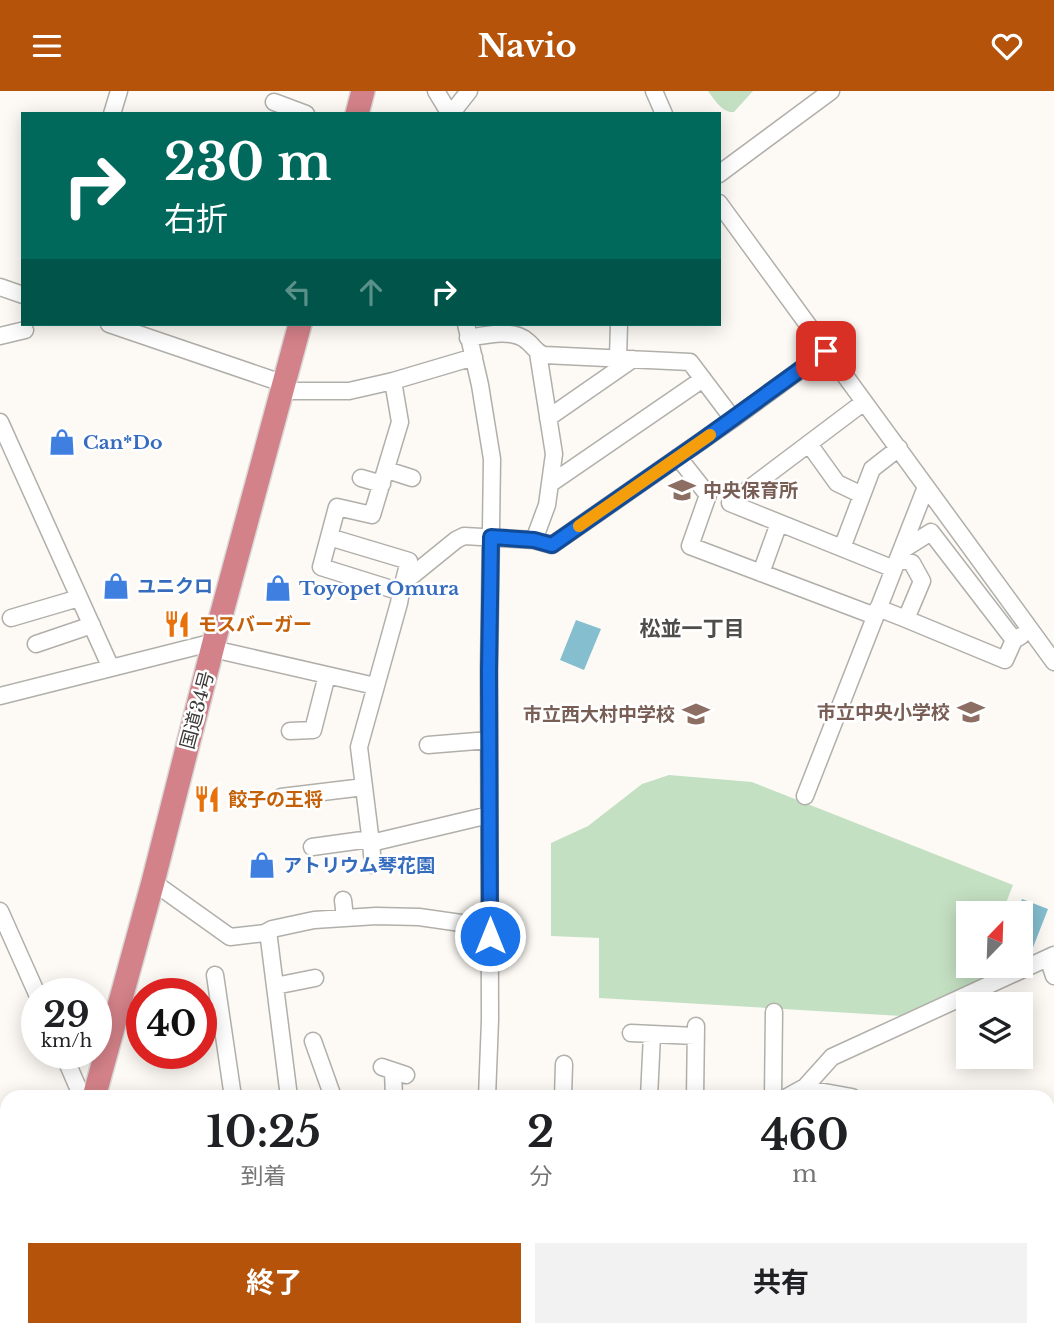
<!DOCTYPE html>
<html lang="ja">
<head>
<meta charset="utf-8">
<style>
  :root { --surface:#fff; --page:#f2f2f2; --text:#202124; --muted:#757577; --accent:#b45309 }
  body { margin:0; font-family:"Libre Baskerville","Noto Sans JP",serif; background:var(--page); color:var(--text); height:100vh; display:flex; flex-direction:column; font-size:26px; white-space:nowrap }
  * { box-sizing:border-box; margin:0 }
  p { font-size:23px; color:var(--muted) }
  .icon { flex:none; width:38px; height:38px; fill:none; stroke:currentColor; stroke-width:2; stroke-linecap:round; stroke-linejoin:round }
  .map { position:relative; flex:1; overflow:hidden }
  .drawer { position:absolute; left:0px; top:999px; width:1055px; height:247px; display:flex; flex-direction:column; background:var(--surface); border-radius:21px 21px 0 0; box-shadow:0 4px 18px #0003 }
  .drawer>* { flex:none }
  .hud { position:absolute; left:21px; top:21px; width:700px; height:214px; border-radius:0px; box-shadow:0 4px 18px #0003; background:#00695c; color:#fff; overflow:hidden }
  .needle { width:46px; rotate:23deg }
  .fabs { position:absolute; left:956px; top:810px; display:grid; gap:14px }
  .fabs a { display:grid; place-items:center; width:77px; height:77px; border-radius:0px; background:var(--surface); box-shadow:0 4px 18px #0003; font-size:35px }
  .speed { position:absolute; left:21px; top:887px; display:flex; gap:14px; font-size:35px; font-weight:700; text-align:center }
  .speed>* { display:grid; place-content:center; width:91px; height:91px; border-radius:50%; background:var(--surface); box-shadow:0 4px 18px #0003; line-height:1 }
  .speed small { font-size:18px; font-weight:400 }
  .speed .limit { border:10px solid #d22; background:#fff; color:#111 }
  .pin { position:absolute; display:grid; place-items:center; width:60px; height:60px; color:#fff; margin:-30px; border-radius:14px; box-shadow:0 4px 10px #0006 }
  .me { position:absolute; width:77px; margin:-38px; rotate:0deg; stroke-linejoin:round; filter:drop-shadow(0 0 5px #0008) }
  .turn { display:flex; align-items:center; gap:24px; height:147px; padding:0 28px; font-size:32px }
  .turn .icon { width:91px; height:91px; stroke-width:2.5 }
  .turn b { display:block; font-size:49px; line-height:60px }
  .lanes { display:flex; align-items:center; height:66px; padding:0 28px; background:#0003; justify-content:center; gap:35px; direction:ltr }
  .lanes .off { opacity:.35 }
  .eta { display:flex; justify-content:space-evenly; align-items:center; height:119px; text-align:center }
  .eta b { font-size:42px; font-weight:700; line-height:49px }
  .cta { display:flex; gap:14px; margin-top:auto; padding:14px 28px }
  .cta a { flex:1; height:80px; border-radius:0px; background:var(--accent); color:#fff; font-size:28px; font-weight:700; line-height:80px; text-align:center }
  .cta a+a { background:var(--page); color:var(--text) }
  header { display:flex; justify-content:space-between; align-items:center; height:91px; padding:0 28px; background:var(--accent); color:#fff; font-size:32px; font-weight:700 }
  .map>svg:first-child { display:block }
  .green { fill:#c4e0c2 }
  .water { fill:#84becf }
  .lines { fill:none; stroke-linecap:round; stroke-linejoin:round }
  .minor-casing { stroke:#b1afaa; stroke-width:19 }
  .highway-casing { stroke:#d8d8d7; stroke-width:26 }
  .minor { stroke:#fff; stroke-width:16 }
  .highway { stroke:#d48289; stroke-width:23 }
  .route-casing { stroke:#114b97; stroke-width:18 }
  .route { stroke:#1a73e8; stroke-width:12 }
  .slow { stroke:#f59e0b; stroke-width:12 }
  .labels { text-anchor:middle; dominant-baseline:central; stroke-width:5; stroke-linejoin:round; paint-order:stroke }
  .shop-label { font-size:19px; font-weight:bold; fill:#366cbe; stroke:#fff; text-anchor:start }
  .education-label { font-size:19px; font-weight:bold; fill:#785e54; stroke:#fff; text-anchor:end }
  .food-label { font-size:19px; font-weight:bold; fill:#c56008; stroke:#fff; text-anchor:start }
  .street-label { font-size:19px; fill:#3c3b39; stroke:#fff }
  .neighbourhood-label { font-size:21px; font-weight:bold; fill:#4f4d49; stroke:#fff }
</style>
</head>
<body>
<header><svg class="icon" aria-label="menu" viewBox="0 0 24 24"><path d="M4 6h16M4 12h16M4 18h16"/></svg>Navio<svg class="icon" aria-label="heart" viewBox="0 0 24 24"><path d="M12 20l-8-8c-3-5 5-10 8-4 3-6 11-1 8 4z"/></svg></header>
<div class="map">
<svg width="1054" height="1245" viewBox="0 0 1054 1245">
  <rect width="100%" height="100%" fill="#fdfaf5"/>
  <!-- green -->
  <path class="green" d="M708 0H753L734 21C722 22 715 9 708 0Z
    M669 684 752 691 1013 794 1002 822H968V875H1010L901 925 599 907V847L551 845V752L588 735 642 693Z
    M651 1239H716L719 1245H652Z
    M845 1239H929L933 1245H848Z"/>
  <!-- water -->
  <path class="water" d="M576 529 601 538 584 579 560 569Z
    M1022 808 1048 818 1032 859 1020 855V822H1016Z"/>
  <g class="lines">
    <defs>
      <path id="minor" d="M436 0 450 23
        M654 0 664 23
        M274 11 306 23
        M112 23 119 0
        M451 23 469 0
        M719 83 831 0
        M719 112 1054 571
        M0 196 23 204
        M109 233 285 293
        M466 233 480 294 492 368 489 579 490 929 487 1006
        M0 245 25 239
        M468 247C485 244 513 237 527 250 534 255 535 261 544 264L690 271 733 328
        M618 267 619 233
        M282 300H349L393 290 474 266
        M864 311 730 412 894 478
        M548 327 633 268
        M0 331 111 577
        M809 353 837 392 862 404
        M678 366 708 404 690 455 875 525
        M387 379 412 387
        M361 387 382 393
        M550 393 703 288
        M329 446 409 470 401 501 321 476 337 416 372 424 400 331 393 290
        M534 449 547 414 554 363 538 262
        M842 457 872 378 899 357
        M901 460 931 441 1014 549
        M761 482 779 432
        M403 492 456 449 464 445 534 449 552 454 733 328 826 260
        M401 501 399 512 359 656 371 752 489 724
        M878 517 906 528 922 490 912 472 898 467
        M11 527 79 507
        M906 528 1005 569 1014 549 1021 545
        M36 553 92 534
        M213 558 375 595
        M0 605 214 551
        M290 640 313 639 327 584
        M428 654 489 649
        M805 705 926 396
        M281 706 364 696
        M371 752 373 774
        M312 756 370 748
        M153 791 230 846 265 842 272 838 314 829 376 825 419 826 461 832 490 845
        M343 809 345 827
        M0 820 37 903
        M268 840 289 1006
        M1048 867 1054 885
        M215 884 233 1006
        M275 895 315 887
        M631 942 695 945
        M313 950 333 1006
        M63 962 82 1006
        M382 976 406 984
        M393 980 394 1006
        M805 996 813 999 852 1006
        M563 1006 564 973
        M649 1006 652 944
        M695 1006 696 935
        M773 1006 774 921
        M787 1006 805 996 832 966 1054 864
        M1048 1042 1054 1043
        M0 1128 7 1125
        M349 1239 361 1245
        M506 1239 508 1245
        M931 1239 935 1245
        M1008 1239 1011 1245
        M49 1245 67 1239
        M492 1245 493 1239
        M533 1245 549 1239"/>
      <path id="highway" d="M357 23 363 0
        M94 1006 153 791 214 551 300 233
        M32 1245 33 1239"/>
    </defs>
    <!-- minor casing -->
    <use href="#minor" class="minor-casing"/>
    <!-- highway casing -->
    <use href="#highway" class="highway-casing"/>
    <!-- minor -->
    <use href="#minor" class="minor"/>
    <!-- highway -->
    <use href="#highway" class="highway"/>
  </g>
  <g class="lines">
    <defs>
      <path id="route" d="M490 845 489 579 491 446 534 449 552 454 700 351 826 260"/>
    </defs>
    <!-- route casing -->
    <use href="#route" class="route-casing"/>
    <!-- route -->
    <use href="#route" class="route"/>
    <!-- slow -->
    <path class="slow" d="M579 435 710 344"/>
  </g>
  <!-- icons -->
  <defs>
    <symbol id="shop-bare" viewBox="-9 -9 18 18"><path d="M-5-2.5h2.3a2.7 3.5 0 0 1 5.4 0H5L5.5 6h-11ZM-1.5-2.5h3a1.5 2.3 0 0 0-3 0Z" fill="#3f7fe0" stroke="#fff" stroke-width="2.5" paint-order="stroke"/></symbol>
    <symbol id="school-bare" viewBox="-9 -9 18 18"><path d="M0-5L7-2L0 1L-7-2ZM-4 1L0 2.5L4 1V4Q0 6-4 4Z" fill="#8d6e63" stroke="#fff" stroke-width="2.5" paint-order="stroke"/></symbol>
    <symbol id="restaurant-bare" viewBox="-9 -9 18 18"><path d="M-5-6h1v4h1v-4h1v4h1v-4h1v5L-1.5 .5V6h-2V.5L-5-1ZM5-6V6H3V1.5H1.5Q1.5-4 5-6Z" fill="#e8710a" stroke="#fff" stroke-width="2.5" paint-order="stroke"/></symbol>
  </defs>
  <g fill-rule="evenodd">
    <use href="#shop-bare" x="43" y="332" width="38" height="38"/>
    <use href="#school-bare" x="663" y="380" width="38" height="38"/>
    <use href="#shop-bare" x="97" y="476" width="38" height="38"/>
    <use href="#shop-bare" x="259" y="478" width="38" height="38"/>
    <use href="#restaurant-bare" x="158" y="514" width="38" height="38"/>
    <use href="#school-bare" x="952" y="602" width="38" height="38"/>
    <use href="#school-bare" x="677" y="604" width="38" height="38"/>
    <use href="#restaurant-bare" x="188" y="689" width="38" height="38"/>
    <use href="#shop-bare" x="243" y="755" width="38" height="38"/>
  </g>
  <g class="labels">
    <!-- shop labels -->
    <g class="shop-label">
      <text x="83" y="351">Can*Do</text>
      <text x="137" y="495">ユニクロ</text>
      <text x="299" y="497">Toyopet Omura</text>
      <text x="283" y="774">アトリウム琴花園</text>
    </g>
    <!-- education labels -->
    <g class="education-label">
      <text x="703" y="399" text-anchor="start">中央保育所</text>
      <text x="950" y="621">市立中央小学校</text>
      <text x="675" y="623">市立西大村中学校</text>
    </g>
    <!-- food labels -->
    <g class="food-label">
      <text x="198" y="533">モスバーガー</text>
      <text x="228" y="708">餃子の王将</text>
    </g>
    <!-- street labels -->
    <g class="street-label">
      <text transform="translate(197 619) rotate(-75)">国道34号</text>
    </g>
    <!-- neighbourhood labels -->
    <g class="neighbourhood-label">
      <text x="692" y="538">松並一丁目</text>
    </g>
  </g>
</svg>
<div class="fabs">
<a><svg class="needle" viewBox="-14 -14 28 28"><path d="M0-13l5 13h-10z" fill="#e53935"/><path d="M0 13l5-13h-10z" fill="#757577"/></svg></a>
<a><svg class="icon" aria-label="layers" viewBox="0 0 24 24"><path d="M12 4l9 5-9 5-9-5zM3 14l9 5 9-5"/></svg></a>
</div>
<div class="speed"><div>29<small>km/h</small></div><div class="limit">40</div></div>
<div class="pin" style="left:826px;top:260px;background:#d93025"><svg class="icon" aria-label="arrive" viewBox="0 0 24 24"><path d="M6 21V4h12l-3 4 3 4H6"/></svg></div>
<svg class="me" style="left:490px;top:845px" viewBox="-20 -20 40 40"><circle r="17" fill="#1a73e8" stroke="#fff" stroke-width="3"/><path d="M0-11L8 9 0 5-8 9z" fill="#fff"/></svg>
<div class="hud">
<div class="turn"><svg class="icon" aria-label="right" viewBox="0 0 24 24"><path d="M7 20v-9h11M14 6l5 5-5 5"/></svg><div><b>230 m</b>右折</div></div>
<div class="lanes"><svg class="icon off" aria-label="left" viewBox="0 0 24 24"><path d="M17 20v-9H6M10 6l-5 5 5 5"/></svg><svg class="icon off" aria-label="ahead" viewBox="0 0 24 24"><path d="M12 20V5M6 11l6-6 6 6"/></svg><svg class="icon" aria-label="right" viewBox="0 0 24 24"><path d="M7 20v-9h11M14 6l5 5-5 5"/></svg></div>
</div>
<section class="drawer">
<div class="eta">
<div><b>10:25</b><p>到着</p></div>
<div><b>2</b><p>分</p></div>
<div><b>460</b><p>m</p></div>
</div>
<div class="cta"><a>終了</a><a>共有</a></div>
</section>
</div>
</body>
</html>
